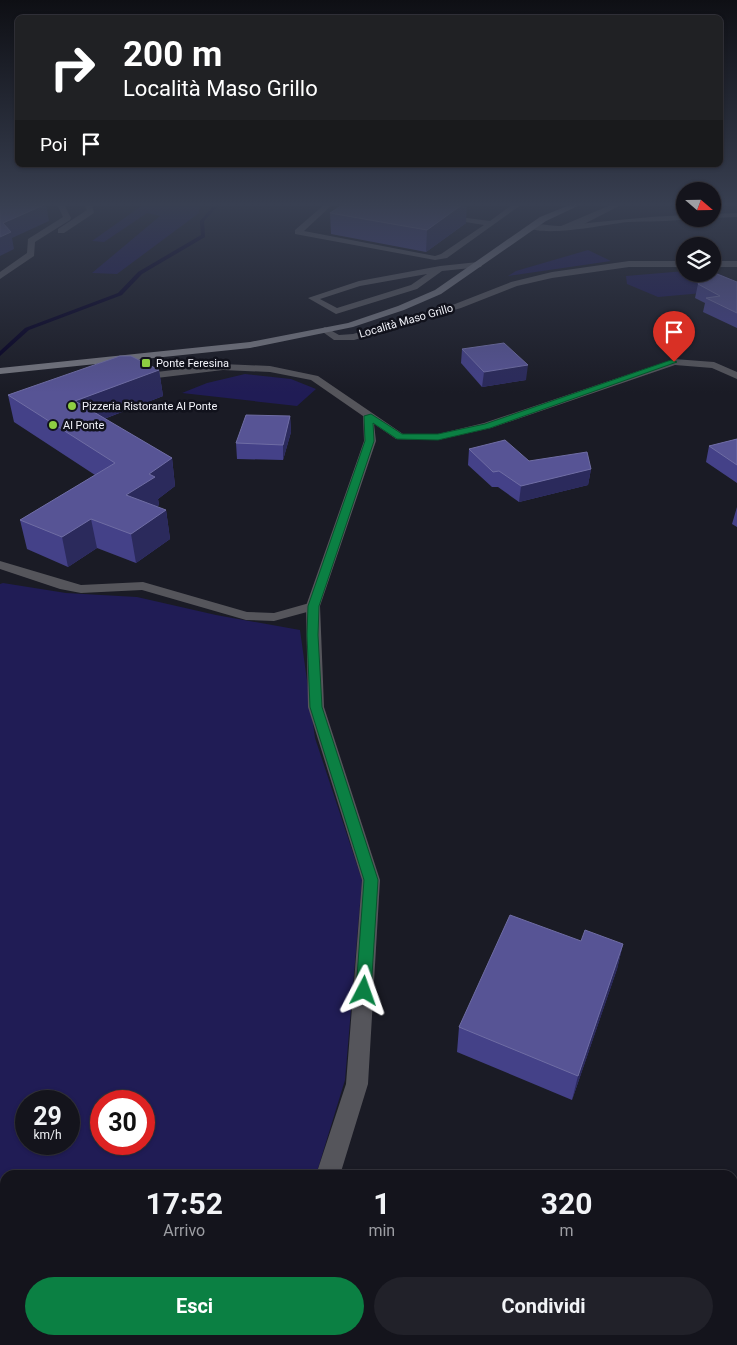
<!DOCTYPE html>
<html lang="it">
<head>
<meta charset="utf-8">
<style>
  :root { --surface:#14141c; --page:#212129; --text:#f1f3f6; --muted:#9d9ea3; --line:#33333b; --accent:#0b8043 }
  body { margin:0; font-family:Roboto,sans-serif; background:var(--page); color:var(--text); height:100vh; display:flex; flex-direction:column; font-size:19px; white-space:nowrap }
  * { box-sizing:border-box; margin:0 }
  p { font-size:16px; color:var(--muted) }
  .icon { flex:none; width:28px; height:28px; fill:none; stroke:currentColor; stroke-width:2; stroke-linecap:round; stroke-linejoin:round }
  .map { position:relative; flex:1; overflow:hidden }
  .side { position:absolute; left:0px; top:1170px; width:738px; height:175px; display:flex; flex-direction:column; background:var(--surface); border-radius:15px 15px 0 0; box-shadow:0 1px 4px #0004,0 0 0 1px var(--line) }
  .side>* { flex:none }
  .banner { position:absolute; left:15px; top:15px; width:708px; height:152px; border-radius:8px; box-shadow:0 1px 4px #0004,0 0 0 1px var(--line); background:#202124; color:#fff; overflow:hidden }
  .needle { width:32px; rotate:110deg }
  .buttons { position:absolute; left:676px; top:182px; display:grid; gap:10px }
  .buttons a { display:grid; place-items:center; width:45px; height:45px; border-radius:50%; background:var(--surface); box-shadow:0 1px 4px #0004,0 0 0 1px var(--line); font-size:25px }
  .speed { position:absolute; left:15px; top:1090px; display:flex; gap:10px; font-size:25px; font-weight:700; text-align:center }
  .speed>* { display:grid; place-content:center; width:65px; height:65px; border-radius:50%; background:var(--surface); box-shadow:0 1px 4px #0004,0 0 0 1px var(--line); line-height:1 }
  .speed small { font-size:12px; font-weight:400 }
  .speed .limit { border:8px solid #d22; background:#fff; color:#111 }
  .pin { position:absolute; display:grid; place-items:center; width:42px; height:42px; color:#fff; margin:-51px -21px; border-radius:50% 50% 50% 0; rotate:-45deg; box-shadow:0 0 5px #0007 }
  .pin .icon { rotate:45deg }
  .me { position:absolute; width:55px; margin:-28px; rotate:4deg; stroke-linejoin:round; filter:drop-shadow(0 0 4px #0008) }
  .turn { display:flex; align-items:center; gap:18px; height:105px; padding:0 25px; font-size:22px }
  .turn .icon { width:65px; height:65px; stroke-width:2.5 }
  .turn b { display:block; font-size:35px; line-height:42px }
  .then { display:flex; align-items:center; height:48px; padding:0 25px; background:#0003; gap:10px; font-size:19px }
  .eta { display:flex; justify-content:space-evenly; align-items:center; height:85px; text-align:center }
  .eta b { font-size:30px; font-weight:700; line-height:35px }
  .action { display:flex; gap:10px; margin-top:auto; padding:10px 25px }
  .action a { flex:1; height:58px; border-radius:30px; background:var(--accent); color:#fff; font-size:20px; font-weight:700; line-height:58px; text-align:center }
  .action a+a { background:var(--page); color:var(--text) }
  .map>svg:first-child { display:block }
  .green { fill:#201c55; fill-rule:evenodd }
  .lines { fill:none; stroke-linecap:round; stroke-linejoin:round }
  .stream { fill:#050023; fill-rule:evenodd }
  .lane { fill:#55555b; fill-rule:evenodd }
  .street { fill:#55555b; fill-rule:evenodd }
  .secondary { fill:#75767f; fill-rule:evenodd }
  .wall { fill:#444188 }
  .shaded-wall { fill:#2b2a5c }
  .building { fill:#575495; stroke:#6f6da4 }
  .route { fill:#0b8043; stroke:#07532c }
  .poi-dot { fill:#8ecd42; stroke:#11121c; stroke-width:2 }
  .labels { text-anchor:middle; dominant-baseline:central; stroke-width:5; stroke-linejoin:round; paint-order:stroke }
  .far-street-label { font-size:11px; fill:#f1f2f9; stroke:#11121c }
  .far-poi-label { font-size:11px; fill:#f1f2f9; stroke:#11121c; text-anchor:start }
</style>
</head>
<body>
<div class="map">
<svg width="737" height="1345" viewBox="0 0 737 1345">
  <rect width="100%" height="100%" fill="#1a1b25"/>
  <!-- green -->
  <path class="green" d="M144 204H200L199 213 117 274 92 273 160 216 147 213 104 242 92 241Z
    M588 250 611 261 508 276 516 271Z
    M685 271V274H712L713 271 737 282V290L658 297 627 284 626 276Z
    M245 374 291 379 316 389 297 406 182 393 207 383Z
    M3 583 66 593 137 597 216 615 300 630 315 738 362 880 345 1080 316 1175H5V1340H263L262 1345H0V584ZM26 1101H69V1144H26ZM101 1101H144V1144H101Z"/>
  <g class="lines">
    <!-- stream -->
    <path class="stream" d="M215 204H220L204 221 205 237 142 274 122 295 29 330 0 356V351L25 328 118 293 138 272 201 235 200 221Z"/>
    <!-- lane -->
    <path class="lane" d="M57 204H64L71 218 70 220 35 242 34 256 0 279V272L27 253 28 239 63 217Z
      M84 204H92L94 213 64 233H58V229L87 210Z
      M325 204H333L304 231 435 256 441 254 484 225 447 219H444V215L490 221 513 204H522L447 258 435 260 295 234V230Z
      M613 204H623L584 224 558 231 554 229Z
      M478 262 482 265 481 267 442 271 417 289 336 314 308 298 359 281 440 266ZM427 274 411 285 337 308 320 299 360 286Z
      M0 561 81 585 143 582 247 612 274 613 313 602 320 606 318 609 274 621 246 620 142 590 81 593 60 589 0 569Z"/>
    <!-- street -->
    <path class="street" d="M737 213V217L712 218V214Z
      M685 215V219H687C668 222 648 221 628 222 607 224 544 238 528 227 536 221 552 227 562 226 603 221 644 217 685 215Z
      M629 261H685V267H629L552 278 517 286 461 308 354 340H334L320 330 325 327 339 335 353 334 455 304 511 282 552 272Z
      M712 261H737V267H712Z
      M674 359 714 362 737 372V379L712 368 675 365 491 428 438 440 396 439 374 424 376 441 320 606 324 707 380 880 368 1084 340 1175H316L346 1084 362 880 308 707 306 606 364 441 363 416 311 380 270 372 223 370 140 380 135 377 140 374 223 364 270 366 318 376 403 434H438L484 423Z
      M261 1340H287L285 1345H259Z"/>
    <!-- secondary -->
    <path class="secondary" d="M572 204H582L546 221 441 294 404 310 353 327 250 348 0 374V368L250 342 348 323 398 306 435 290 540 217Z"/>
  </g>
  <!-- wall -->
  <path class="wall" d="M330 213 466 223 426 252 331 234Z
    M737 282V328L703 312 705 303 695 298 698 284Z
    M462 349 526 380 482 387 461 363Z
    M159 370 163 396 104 419 172 458 175 486 158 499 159 505 156 507 166 510 170 539 136 563 97 548 68 567 27 549 20 520 95 475 14 422 8 395Z
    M290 416 291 432 283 460 237 459 236 443Z
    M737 439V483L706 462 709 446Z
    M469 449 529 461 591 469 588 485 519 502 498 487H492L468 465Z
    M737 507V527L732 524Z
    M581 941 623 944 617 969 572 1100 457 1052 459 1027Z"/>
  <!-- shaded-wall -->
  <path class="shaded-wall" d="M46 204 49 221 12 238 14 249 0 256V237L3 223Z
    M463 204H467L466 223 426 252 427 230Z
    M528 365 526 380 482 387 484 372Z
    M159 370 163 396 80 428 75 401Z
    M290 416 291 432 283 460V445Z
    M172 458 175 486 158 499 159 505 130 524 126 495 149 474Z
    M591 469 588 485 519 502 521 486Z
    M166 510 170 539 136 563 131 534Z
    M91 519 97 548 68 567 62 537Z
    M623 944 617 969 572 1100 578 1076Z"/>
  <!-- building -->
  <path class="building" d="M0 204H46L3 223 11 232 0 237Z
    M344 204H463L427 230 330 213Z
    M712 272 737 282V313L706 298 720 296 698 284 703 274H712Z
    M504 343 528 365 484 372 462 349Z
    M120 356H131L159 370 75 401 172 458 149 474 155 477 126 495 166 510 131 534 91 519 62 537 20 520 115 463 8 395Z
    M246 415 290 416 283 445 236 443Z
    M737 439V465L709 446Z
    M505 440 529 461 587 452 591 469 521 486 499 471 493 472 469 449Z
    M510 915 581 941 585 930 623 944 578 1076 459 1027Z"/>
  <!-- sky -->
  <linearGradient id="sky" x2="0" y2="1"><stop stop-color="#0e0f14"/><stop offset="0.52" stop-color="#383f51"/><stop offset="1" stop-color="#383f51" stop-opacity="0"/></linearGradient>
  <rect width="737" height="393" fill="url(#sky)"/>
  <!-- route -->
  <path class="route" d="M671 360 677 362 490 428 438 440 397 439 373 423 374 441 319 606 318 635 322 707 378 880 371 991 369 996 364 997 358 996 356 991 364 880 310 707 307 635 308 606 365 441 364 416 371 414 402 434H438L485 424Z"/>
  <!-- markers -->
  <g class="poi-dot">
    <rect x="141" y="358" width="10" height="10" rx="2.5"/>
    <circle cx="72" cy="406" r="5"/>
    <circle cx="53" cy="425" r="5"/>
  </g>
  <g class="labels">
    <!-- far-street labels -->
    <g class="far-street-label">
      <text transform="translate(406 321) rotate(-16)">Località Maso Grillo</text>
    </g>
    <!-- far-poi labels -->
    <g class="far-poi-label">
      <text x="156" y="363">Ponte Feresina</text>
      <text x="82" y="406">Pizzeria Ristorante Al Ponte</text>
      <text x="63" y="425">Al Ponte</text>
    </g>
  </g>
</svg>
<div class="buttons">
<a><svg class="needle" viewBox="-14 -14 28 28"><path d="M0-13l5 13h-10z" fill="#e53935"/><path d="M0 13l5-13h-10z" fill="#9d9ea3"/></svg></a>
<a><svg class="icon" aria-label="layers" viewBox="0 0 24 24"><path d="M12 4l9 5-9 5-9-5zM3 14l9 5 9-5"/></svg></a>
</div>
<div class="speed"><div>29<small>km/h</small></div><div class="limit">30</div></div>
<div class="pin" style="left:674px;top:362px;background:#d93025"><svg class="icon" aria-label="arrive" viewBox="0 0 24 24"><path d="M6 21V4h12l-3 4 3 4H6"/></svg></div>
<svg class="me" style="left:364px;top:991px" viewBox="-20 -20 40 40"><path d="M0-17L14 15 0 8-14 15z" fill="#0b8043" stroke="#fff" stroke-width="4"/></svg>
<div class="banner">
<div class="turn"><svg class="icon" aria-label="right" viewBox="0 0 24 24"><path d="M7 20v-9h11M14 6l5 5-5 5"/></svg><div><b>200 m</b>Località Maso Grillo</div></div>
<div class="then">Poi<svg class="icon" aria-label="arrive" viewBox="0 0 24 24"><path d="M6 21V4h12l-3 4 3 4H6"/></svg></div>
</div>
<section class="side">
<div class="eta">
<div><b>17:52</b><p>Arrivo</p></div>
<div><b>1</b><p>min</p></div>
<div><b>320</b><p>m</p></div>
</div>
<div class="action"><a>Esci</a><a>Condividi</a></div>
</section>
</div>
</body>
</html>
